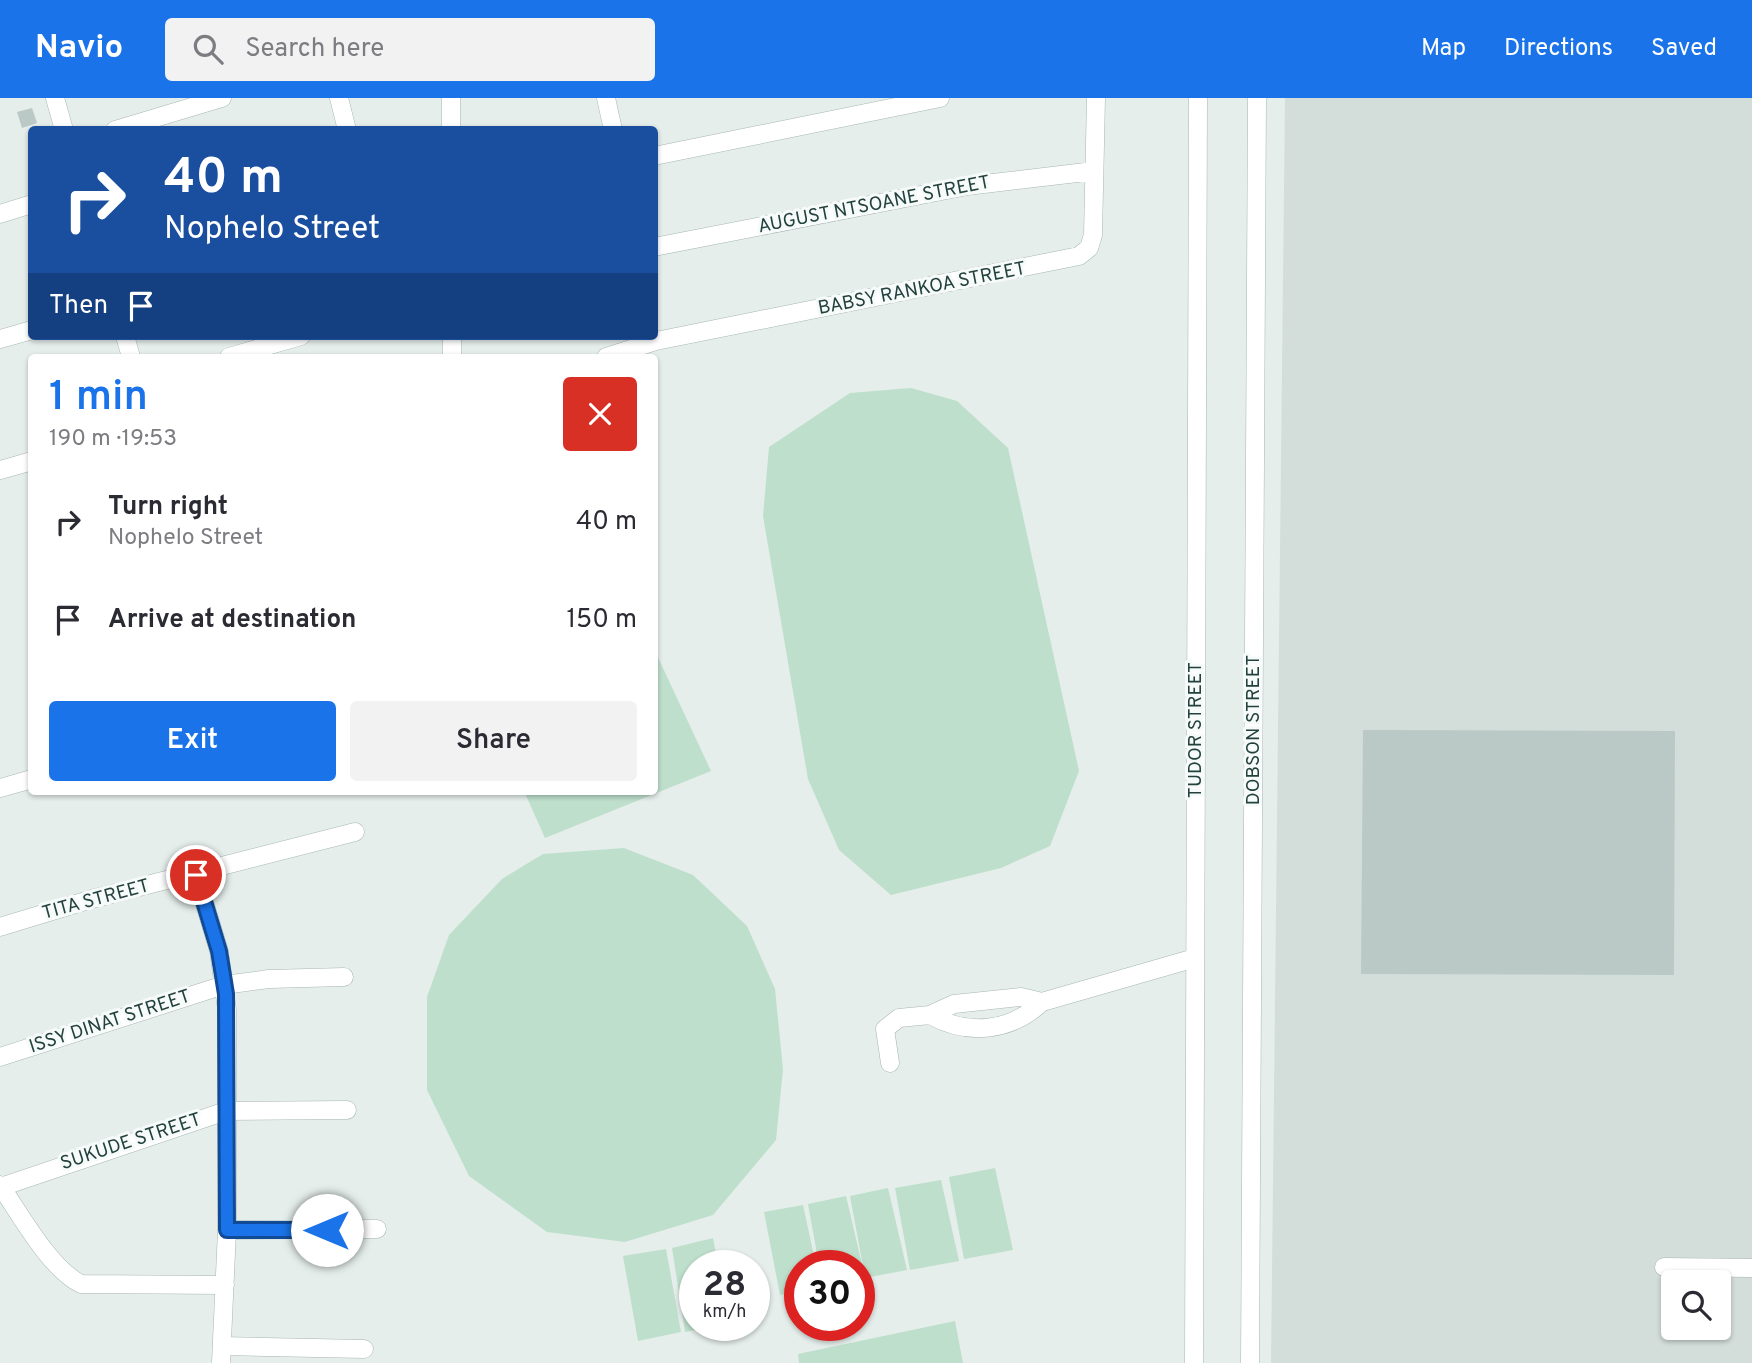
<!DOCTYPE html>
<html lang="en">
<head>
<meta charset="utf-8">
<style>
  :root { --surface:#fff; --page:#f2f2f3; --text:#2b2b33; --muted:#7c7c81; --accent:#1a73e8 }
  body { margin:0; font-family:Overpass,sans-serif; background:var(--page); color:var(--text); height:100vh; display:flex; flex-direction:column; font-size:26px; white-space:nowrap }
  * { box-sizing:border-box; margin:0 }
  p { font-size:23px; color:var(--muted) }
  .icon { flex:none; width:38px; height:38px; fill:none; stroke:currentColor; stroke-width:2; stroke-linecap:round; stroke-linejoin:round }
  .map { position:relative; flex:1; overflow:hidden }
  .drawer { position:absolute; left:28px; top:256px; width:630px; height:441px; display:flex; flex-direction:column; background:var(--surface); border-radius:7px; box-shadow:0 2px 5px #0004 }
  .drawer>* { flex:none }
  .hud { position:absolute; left:28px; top:28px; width:630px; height:214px; border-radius:7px; box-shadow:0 2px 5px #0004; background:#1a4fa0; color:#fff; overflow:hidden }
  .controls { position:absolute; left:1661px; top:1172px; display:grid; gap:14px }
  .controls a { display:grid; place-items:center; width:70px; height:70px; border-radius:7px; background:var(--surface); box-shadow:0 2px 5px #0004; font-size:35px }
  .speed { position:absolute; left:679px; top:1152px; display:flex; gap:14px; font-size:35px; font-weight:700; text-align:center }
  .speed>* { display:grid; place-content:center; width:91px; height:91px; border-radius:50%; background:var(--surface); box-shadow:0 2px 5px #0004; line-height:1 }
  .speed small { font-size:18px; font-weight:400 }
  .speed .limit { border:10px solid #d22; background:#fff; color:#111 }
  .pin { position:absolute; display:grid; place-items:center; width:60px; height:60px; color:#fff; margin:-30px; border:4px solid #fff; border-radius:50%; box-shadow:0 2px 7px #0007 }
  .me { position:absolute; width:77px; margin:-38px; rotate:270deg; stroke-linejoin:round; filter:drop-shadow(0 0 5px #0008) }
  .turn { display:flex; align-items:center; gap:24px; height:147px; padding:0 21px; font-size:32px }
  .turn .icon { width:91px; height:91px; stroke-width:2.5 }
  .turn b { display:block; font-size:49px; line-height:60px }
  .then { display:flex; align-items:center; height:66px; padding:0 21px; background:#0003; gap:14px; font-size:26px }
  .round { display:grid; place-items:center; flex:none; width:74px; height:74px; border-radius:7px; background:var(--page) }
  .headline { display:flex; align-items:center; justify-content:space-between; height:119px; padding:0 21px }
  h1 { font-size:42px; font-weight:600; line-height:52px; color:var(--accent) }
  .primary-button { display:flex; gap:14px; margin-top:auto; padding:14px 21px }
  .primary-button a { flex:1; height:80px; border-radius:7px; background:var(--accent); color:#fff; font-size:28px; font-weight:600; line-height:80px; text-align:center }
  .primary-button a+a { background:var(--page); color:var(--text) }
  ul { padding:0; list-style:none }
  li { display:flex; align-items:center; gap:21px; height:98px; padding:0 21px }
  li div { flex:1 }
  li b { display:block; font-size:26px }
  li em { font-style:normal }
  header { display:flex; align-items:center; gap:42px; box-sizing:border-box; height:98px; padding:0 35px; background:var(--accent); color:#fff }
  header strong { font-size:33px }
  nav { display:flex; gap:38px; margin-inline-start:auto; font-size:24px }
  .search { width:490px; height:63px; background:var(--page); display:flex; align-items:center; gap:18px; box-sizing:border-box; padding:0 24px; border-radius:7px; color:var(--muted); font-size:26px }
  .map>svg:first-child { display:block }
  .built { fill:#d3dedb; fill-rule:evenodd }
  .green { fill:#bedfcb }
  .building { fill:#bac9c5 }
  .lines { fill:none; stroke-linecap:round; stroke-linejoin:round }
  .minor-casing { stroke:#a7b7b3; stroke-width:19 }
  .minor { stroke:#fff; stroke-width:18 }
  .route-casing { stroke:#114b97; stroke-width:18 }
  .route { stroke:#1a73e8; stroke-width:12 }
  .labels { text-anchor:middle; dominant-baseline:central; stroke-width:6; stroke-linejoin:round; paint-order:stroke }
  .street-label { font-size:19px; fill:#23413d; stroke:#f6faf9 }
</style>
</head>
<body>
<header>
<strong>Navio</strong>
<div class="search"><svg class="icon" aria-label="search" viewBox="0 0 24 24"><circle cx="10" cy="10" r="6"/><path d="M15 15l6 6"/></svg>Search here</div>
<nav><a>Map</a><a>Directions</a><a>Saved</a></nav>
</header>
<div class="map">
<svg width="1752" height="1265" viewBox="0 0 1752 1265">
  <rect width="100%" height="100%" fill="#e5eeeb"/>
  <!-- built -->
  <path class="built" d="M1285 0H1752V1265H1271ZM1673 1185H1718V1230H1673Z"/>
  <!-- green -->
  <path class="green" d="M911 290 957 303 1008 350 1079 673 1050 748 1001 770 891 797 839 752 808 681 763 418 769 349 850 295Z
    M655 553 711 673 545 740 524 693H654Z
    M624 750 693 777 747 828 775 891 783 971 776 1042 713 1117 625 1144 547 1134 469 1078 427 992V899L449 837 502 781 543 756Z
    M995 1070 1013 1152 964 1161 949 1079Z
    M941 1082 959 1163 910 1172 895 1090Z
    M888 1090 907 1172 859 1181V1167H819L808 1106 846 1098 865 1179 850 1098Z
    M803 1107 816 1167H800V1193L780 1197 764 1114Z
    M713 1140 718 1167H695V1227H720L685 1234 672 1150Z
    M666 1151 681 1234 638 1243 623 1158Z
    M955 1223 963 1265H799L798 1256Z"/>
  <!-- building -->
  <path class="building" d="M32 10 37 25 22 30 17 14Z
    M1363 632 1675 633 1674 877 1361 876Z"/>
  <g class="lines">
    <defs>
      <path id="minor" d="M55 0 64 32
        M339 0 347 32
        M606 0 613 32
        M115 32 222 0
        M451 32V0
        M654 58 940 0
        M0 116 32 106
        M654 149 967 88 1094 73
        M125 238 131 259
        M452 238V259
        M0 241 32 232
        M229 259 301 238
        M606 259 656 243 1079 158 1089 150 1093 137 1096 0
        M0 372 32 363
        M0 690 32 681
        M196 777 219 853 227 912V1132L221 1265
        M0 829 92 801 355 734
        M930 917C968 938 1010 934 1042 904L1195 860
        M0 959 224 887 269 881 344 879
        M890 965 885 931 899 920 930 917 954 906 1021 899 1042 904
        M0 1087C20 1116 50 1171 81 1186L225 1187
        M1 1089 226 1013 347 1012
        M227 1132 377 1131
        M1664 1169 1752 1170
        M222 1248 364 1251
        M1194 1265 1198 0
        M1250 1265 1257 0"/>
    </defs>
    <!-- minor casing -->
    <use href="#minor" class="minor-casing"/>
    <!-- minor -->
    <use href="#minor" class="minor"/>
  </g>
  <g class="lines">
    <defs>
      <path id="route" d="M196 777 219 853 226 896 227 1132H327"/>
    </defs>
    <!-- route casing -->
    <use href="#route" class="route-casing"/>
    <!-- route -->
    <use href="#route" class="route"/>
  </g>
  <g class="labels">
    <!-- street labels -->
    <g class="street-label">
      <text transform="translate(874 107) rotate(-11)">AUGUST NTSOANE STREET</text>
      <text transform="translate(922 191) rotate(-11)">BABSY RANKOA STREET</text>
      <text transform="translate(1196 632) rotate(-90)">TUDOR STREET</text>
      <text transform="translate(1254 632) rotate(-90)">DOBSON STREET</text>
      <text transform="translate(96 802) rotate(-15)">TITA STREET</text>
      <text transform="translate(110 924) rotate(-18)">ISSY DINAT STREET</text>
      <text transform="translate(131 1044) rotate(-18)">SUKUDE STREET</text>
    </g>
  </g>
</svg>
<div class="controls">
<a><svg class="icon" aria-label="search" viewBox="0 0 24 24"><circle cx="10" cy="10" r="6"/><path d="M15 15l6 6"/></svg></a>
</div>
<div class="speed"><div>28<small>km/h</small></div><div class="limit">30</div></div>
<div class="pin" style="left:196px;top:777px;background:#d93025"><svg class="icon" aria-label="arrive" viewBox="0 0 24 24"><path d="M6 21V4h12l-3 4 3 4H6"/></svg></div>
<svg class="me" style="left:327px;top:1132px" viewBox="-20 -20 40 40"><circle r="19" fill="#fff"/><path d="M0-13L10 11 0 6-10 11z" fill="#1a73e8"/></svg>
<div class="hud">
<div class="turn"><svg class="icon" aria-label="right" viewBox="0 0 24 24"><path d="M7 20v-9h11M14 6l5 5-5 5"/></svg><div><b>40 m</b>Nophelo Street</div></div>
<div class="then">Then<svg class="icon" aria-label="arrive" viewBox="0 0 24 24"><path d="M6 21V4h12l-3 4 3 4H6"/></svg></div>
</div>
<section class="drawer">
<div class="headline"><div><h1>1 min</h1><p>190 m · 19:53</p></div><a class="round" style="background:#d93025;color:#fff"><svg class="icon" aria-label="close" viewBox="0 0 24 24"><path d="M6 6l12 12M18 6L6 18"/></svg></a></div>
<ul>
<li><svg class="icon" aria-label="right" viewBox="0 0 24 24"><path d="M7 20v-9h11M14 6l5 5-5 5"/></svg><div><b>Turn right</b><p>Nophelo Street</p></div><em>40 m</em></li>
<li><svg class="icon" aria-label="arrive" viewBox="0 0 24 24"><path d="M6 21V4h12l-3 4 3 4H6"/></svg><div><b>Arrive at destination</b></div><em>150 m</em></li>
</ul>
<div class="primary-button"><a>Exit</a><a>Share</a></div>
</section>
</div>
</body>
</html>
